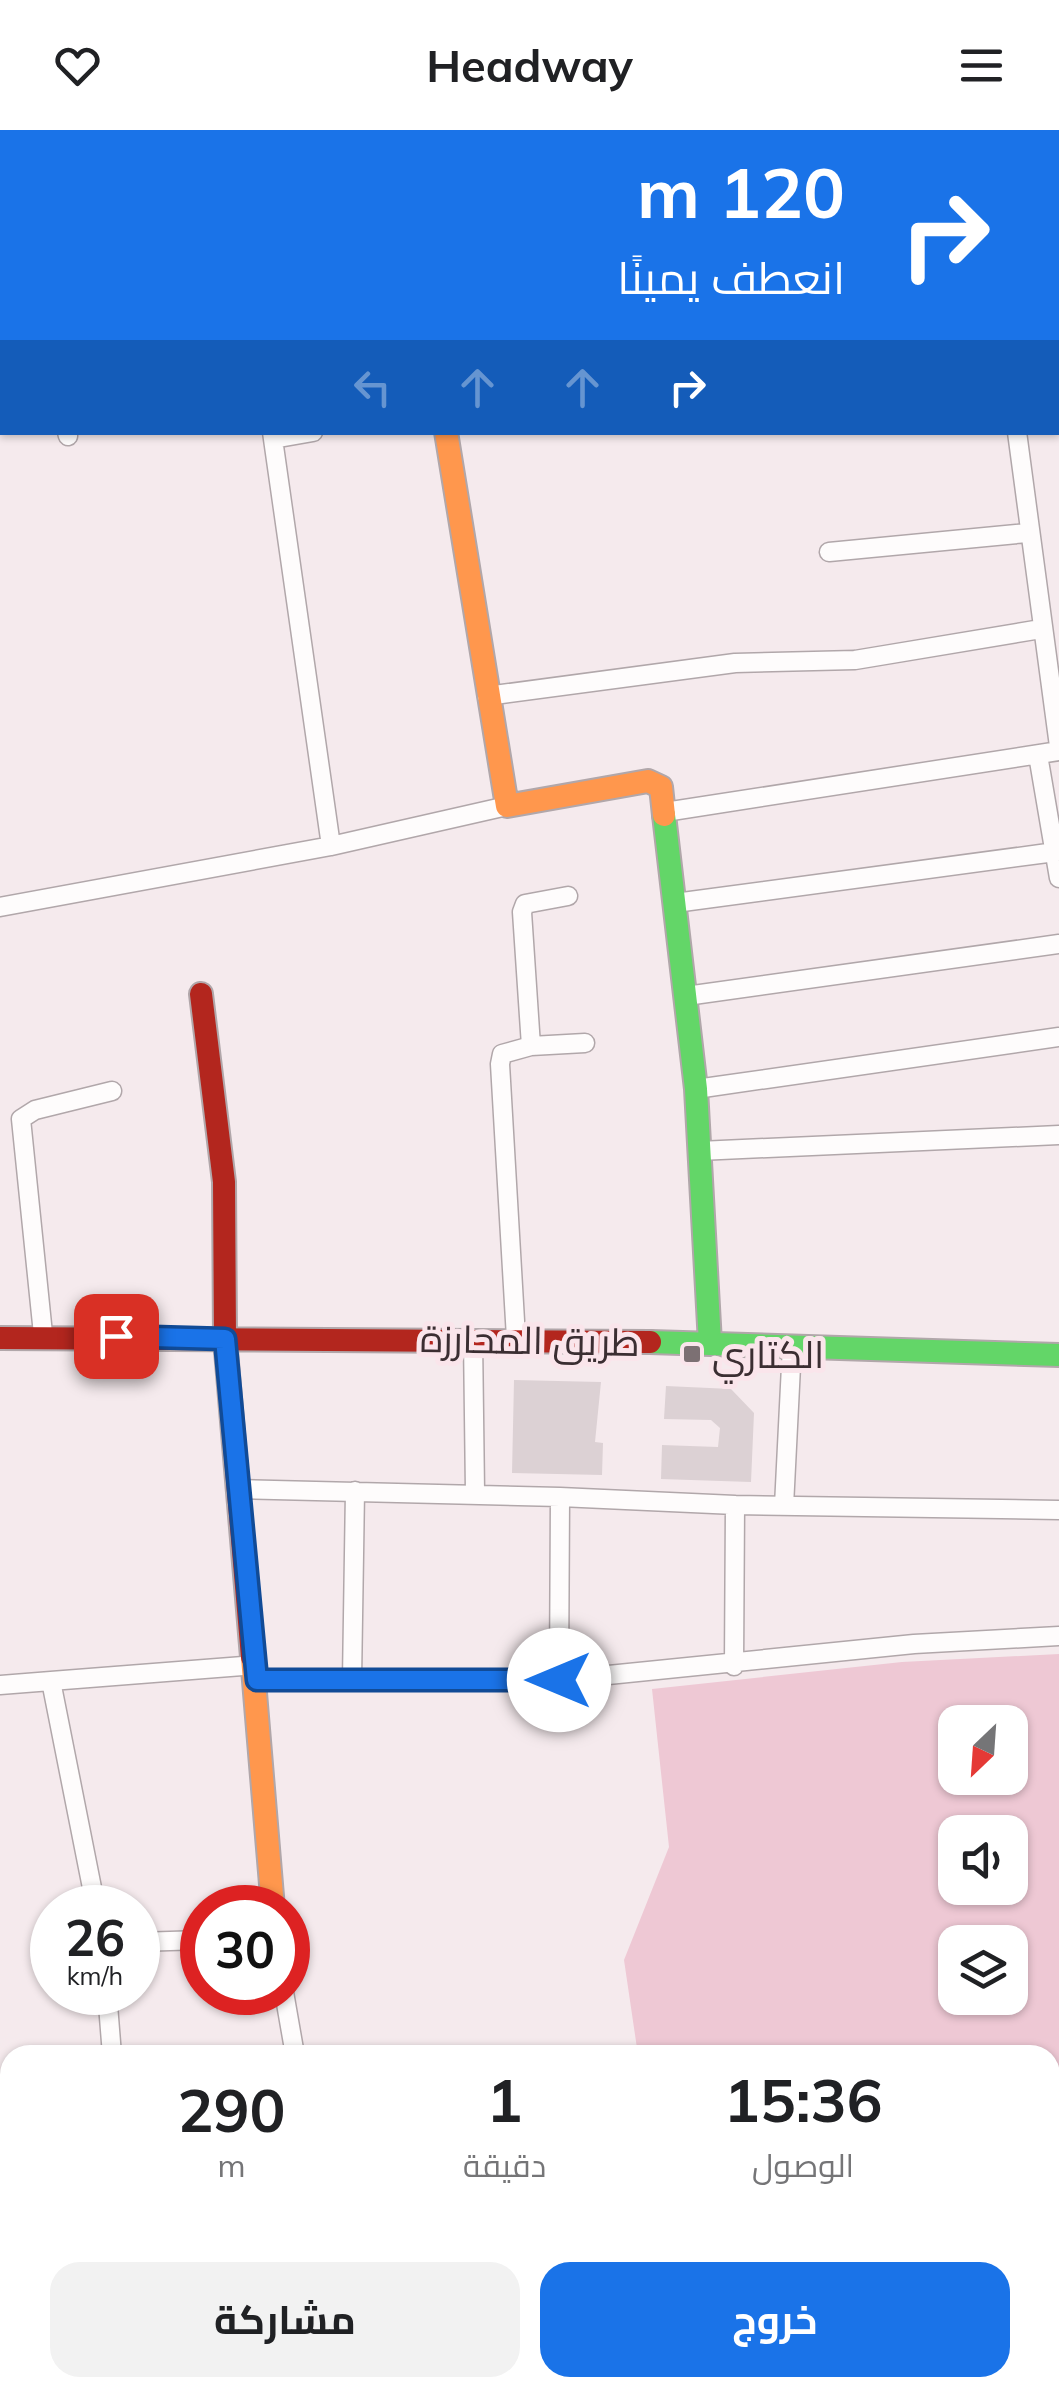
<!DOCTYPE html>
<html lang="ar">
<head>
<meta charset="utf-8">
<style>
  :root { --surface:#fff; --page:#f2f2f2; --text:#202124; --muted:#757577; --accent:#1a73e8 }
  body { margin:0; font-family:Mulish,Cairo,sans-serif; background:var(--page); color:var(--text); direction:rtl; height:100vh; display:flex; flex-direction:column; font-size:38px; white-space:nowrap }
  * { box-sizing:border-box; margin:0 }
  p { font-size:32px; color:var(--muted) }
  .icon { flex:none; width:55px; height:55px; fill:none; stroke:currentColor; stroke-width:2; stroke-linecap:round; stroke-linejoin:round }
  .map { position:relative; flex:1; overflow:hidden; direction:ltr }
  .panel { position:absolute; left:0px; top:1915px; width:1060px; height:352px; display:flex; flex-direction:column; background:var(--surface); border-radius:30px 30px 0 0; box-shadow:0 2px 8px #0004; direction:rtl }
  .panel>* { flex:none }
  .top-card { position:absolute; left:0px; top:0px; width:1060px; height:305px; box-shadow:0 2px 8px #0004; direction:rtl; background:#1a73e8; color:#fff; overflow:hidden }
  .needle { width:65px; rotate:205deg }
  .buttons { position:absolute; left:938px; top:1575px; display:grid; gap:20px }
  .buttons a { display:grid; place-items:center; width:90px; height:90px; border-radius:20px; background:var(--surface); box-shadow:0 2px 8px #0004; font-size:50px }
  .speed { position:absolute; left:30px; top:1755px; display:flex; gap:20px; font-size:50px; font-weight:700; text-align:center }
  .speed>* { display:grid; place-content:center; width:130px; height:130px; border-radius:50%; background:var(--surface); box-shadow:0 2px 8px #0004; line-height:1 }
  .speed small { font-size:25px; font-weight:400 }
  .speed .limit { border:15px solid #d22; background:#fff; color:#111 }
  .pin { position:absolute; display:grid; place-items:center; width:85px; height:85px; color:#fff; margin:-42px; border-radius:20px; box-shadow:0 5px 15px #0006 }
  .me { position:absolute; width:110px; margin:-55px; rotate:270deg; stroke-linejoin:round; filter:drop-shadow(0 0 8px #0008) }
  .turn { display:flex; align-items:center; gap:35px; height:210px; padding:0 50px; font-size:45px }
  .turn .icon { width:130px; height:130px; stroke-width:2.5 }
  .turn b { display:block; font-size:70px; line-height:85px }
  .lanes { display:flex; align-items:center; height:95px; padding:0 50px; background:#0003; justify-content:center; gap:50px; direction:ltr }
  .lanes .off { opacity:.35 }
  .eta { display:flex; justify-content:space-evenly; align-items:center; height:170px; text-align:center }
  .eta b { font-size:60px; font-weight:700; line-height:70px }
  .cta { display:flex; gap:20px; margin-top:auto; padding:20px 50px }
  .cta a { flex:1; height:115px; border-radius:30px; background:var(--accent); color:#fff; font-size:40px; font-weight:700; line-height:115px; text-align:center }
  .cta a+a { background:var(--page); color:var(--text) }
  header { display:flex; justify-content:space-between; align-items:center; height:130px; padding:0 50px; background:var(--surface); font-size:45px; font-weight:700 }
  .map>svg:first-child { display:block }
  .green { fill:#eec8d4; fill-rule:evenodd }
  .building { fill:#dcd1d4 }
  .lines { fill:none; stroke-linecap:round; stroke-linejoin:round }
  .street-casing { stroke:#b1a7aa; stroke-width:21 }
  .fast-casing { stroke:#b1a7aa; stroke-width:26 }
  .slow-casing { stroke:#b1a7aa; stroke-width:26 }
  .jam-casing { stroke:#b1a7aa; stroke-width:26 }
  .street { stroke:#fefcfc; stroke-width:18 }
  .fast { stroke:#63d668; stroke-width:22 }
  .slow { stroke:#ff974d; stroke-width:22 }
  .jam { stroke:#b3261e; stroke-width:22 }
  .route-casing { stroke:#114b97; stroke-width:25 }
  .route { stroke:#1a73e8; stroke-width:18 }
  .poi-dot { fill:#7c7073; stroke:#fae5eb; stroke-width:4 }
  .labels { text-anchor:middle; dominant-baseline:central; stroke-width:10; stroke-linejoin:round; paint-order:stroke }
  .street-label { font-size:38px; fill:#3b2e32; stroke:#fae5eb }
  .poi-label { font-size:38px; fill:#3b2e32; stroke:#fae5eb; text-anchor:start }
</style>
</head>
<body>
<header><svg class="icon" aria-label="menu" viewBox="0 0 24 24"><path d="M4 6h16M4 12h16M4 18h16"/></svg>Headway<svg class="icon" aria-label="heart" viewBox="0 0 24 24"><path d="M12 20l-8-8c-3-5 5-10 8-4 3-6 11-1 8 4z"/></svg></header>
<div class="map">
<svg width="1059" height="2267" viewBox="0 0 1059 2267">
  <rect width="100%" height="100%" fill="#f5eaed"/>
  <!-- green -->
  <path class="green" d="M1059 1524V2167L1050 2176V1925H638L624 1830 669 1717 652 1559 902 1532ZM955 1592H1010V1648H955ZM955 1702H1010V1758H955ZM955 1812H1010V1868H955Z"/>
  <!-- building -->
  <path class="building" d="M514 1250 601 1252 595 1312 603 1313 602 1345 512 1343Z
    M666 1256 731 1259 754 1283 751 1352 661 1349 662 1315 718 1317 720 1298 711 1290 664 1289Z"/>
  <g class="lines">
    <defs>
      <path id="street" d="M961 0V2
        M1058 216 1059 215
        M67 302 68 306
        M272 302 331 716 507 676
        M1017 302 1059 616
        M273 309 313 302
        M829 422 1027 403
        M487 566 735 533 855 530 1041 499
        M1038 625 1059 748
        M665 682 1059 621
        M675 773 1055 722
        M0 777 331 716
        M686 866 1059 814
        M531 916 585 913
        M696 959 1059 907
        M699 1021 1059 1005
        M43 1204 21 989 35 980 112 961
        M516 1208 500 934 502 924 531 916 522 782 525 774 568 766
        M473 1209 475 1362
        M237 1359 560 1367
        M784 1376 792 1216
        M734 1536 735 1375 1059 1380
        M257 1550H559L914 1514 1059 1506
        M352 1550 355 1361
        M559 1550 560 1367 735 1375
        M51 1551 256 1535
        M0 1555 51 1551 96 1778
        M138 1812 202 1810
        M107 1862 112 1925
        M284 1862 295 1925
        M0 1968 10 1967
        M0 2245 3 2267
        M329 2258 330 2267"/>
      <path id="fast" d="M0 88 2 87
        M664 685 696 959 710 1213
        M650 1212 1059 1225
        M1050 2244H1059"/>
      <path id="slow" d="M282 2 290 0
        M0 36 2 35
        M446 302 507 676 648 651 661 657 664 685
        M252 1527 273 1778
        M995 2258 1018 2267
        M878 2267 946 2258"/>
      <path id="jam" d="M113 2 121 0
        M201 864 224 1052 225 1209 252 1527
        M0 1208 650 1212
        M1050 2214 1059 2204"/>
    </defs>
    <!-- street casing -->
    <use href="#street" class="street-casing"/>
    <!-- fast casing -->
    <use href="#fast" class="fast-casing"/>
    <!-- slow casing -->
    <use href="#slow" class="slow-casing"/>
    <!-- jam casing -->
    <use href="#jam" class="jam-casing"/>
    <!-- street -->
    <use href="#street" class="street"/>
    <!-- fast -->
    <use href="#fast" class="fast"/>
    <!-- slow -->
    <use href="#slow" class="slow"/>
    <!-- jam -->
    <use href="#jam" class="jam"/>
  </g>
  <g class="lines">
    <defs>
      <path id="route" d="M116 1206 225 1209 257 1550H559"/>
    </defs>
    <!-- route casing -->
    <use href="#route" class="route-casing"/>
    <!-- route -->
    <use href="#route" class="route"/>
  </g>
  <!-- markers -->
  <rect class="poi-dot" x="682" y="1214" width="20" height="20" rx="5"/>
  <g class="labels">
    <!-- street labels -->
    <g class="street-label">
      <text transform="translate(530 1210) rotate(1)">طريق المحارزة</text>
    </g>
    <!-- poi labels -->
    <g class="poi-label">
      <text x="712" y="1224">الكتاري</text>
    </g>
  </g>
</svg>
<div class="buttons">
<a><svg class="needle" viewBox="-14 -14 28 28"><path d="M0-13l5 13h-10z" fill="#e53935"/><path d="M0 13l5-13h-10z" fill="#757577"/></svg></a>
<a><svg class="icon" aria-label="sound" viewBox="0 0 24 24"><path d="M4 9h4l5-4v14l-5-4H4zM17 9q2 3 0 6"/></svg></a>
<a><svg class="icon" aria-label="layers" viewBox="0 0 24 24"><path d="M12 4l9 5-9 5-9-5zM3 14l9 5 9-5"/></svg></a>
</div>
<div class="speed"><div>26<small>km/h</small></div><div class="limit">30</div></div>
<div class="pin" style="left:116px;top:1206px;background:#d93025"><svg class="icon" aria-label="arrive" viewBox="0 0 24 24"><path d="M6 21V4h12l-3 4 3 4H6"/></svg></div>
<svg class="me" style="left:559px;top:1550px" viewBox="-20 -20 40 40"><circle r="19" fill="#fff"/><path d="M0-13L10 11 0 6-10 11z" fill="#1a73e8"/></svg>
<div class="top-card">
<div class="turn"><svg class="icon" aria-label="right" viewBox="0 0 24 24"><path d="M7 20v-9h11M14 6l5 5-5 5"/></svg><div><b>120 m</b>انعطف يمينًا</div></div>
<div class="lanes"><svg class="icon off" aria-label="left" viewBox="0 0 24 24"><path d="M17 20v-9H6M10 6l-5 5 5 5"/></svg><svg class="icon off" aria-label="ahead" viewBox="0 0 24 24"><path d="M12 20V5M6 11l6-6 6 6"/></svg><svg class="icon off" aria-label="ahead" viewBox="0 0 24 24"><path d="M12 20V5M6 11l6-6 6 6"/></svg><svg class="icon" aria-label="right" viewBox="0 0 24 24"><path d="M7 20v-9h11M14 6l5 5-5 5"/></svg></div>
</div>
<section class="panel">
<div class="eta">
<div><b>15:36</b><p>الوصول</p></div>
<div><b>1</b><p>دقيقة</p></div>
<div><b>290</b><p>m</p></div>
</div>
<div class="cta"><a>خروج</a><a>مشاركة</a></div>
</section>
</div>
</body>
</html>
